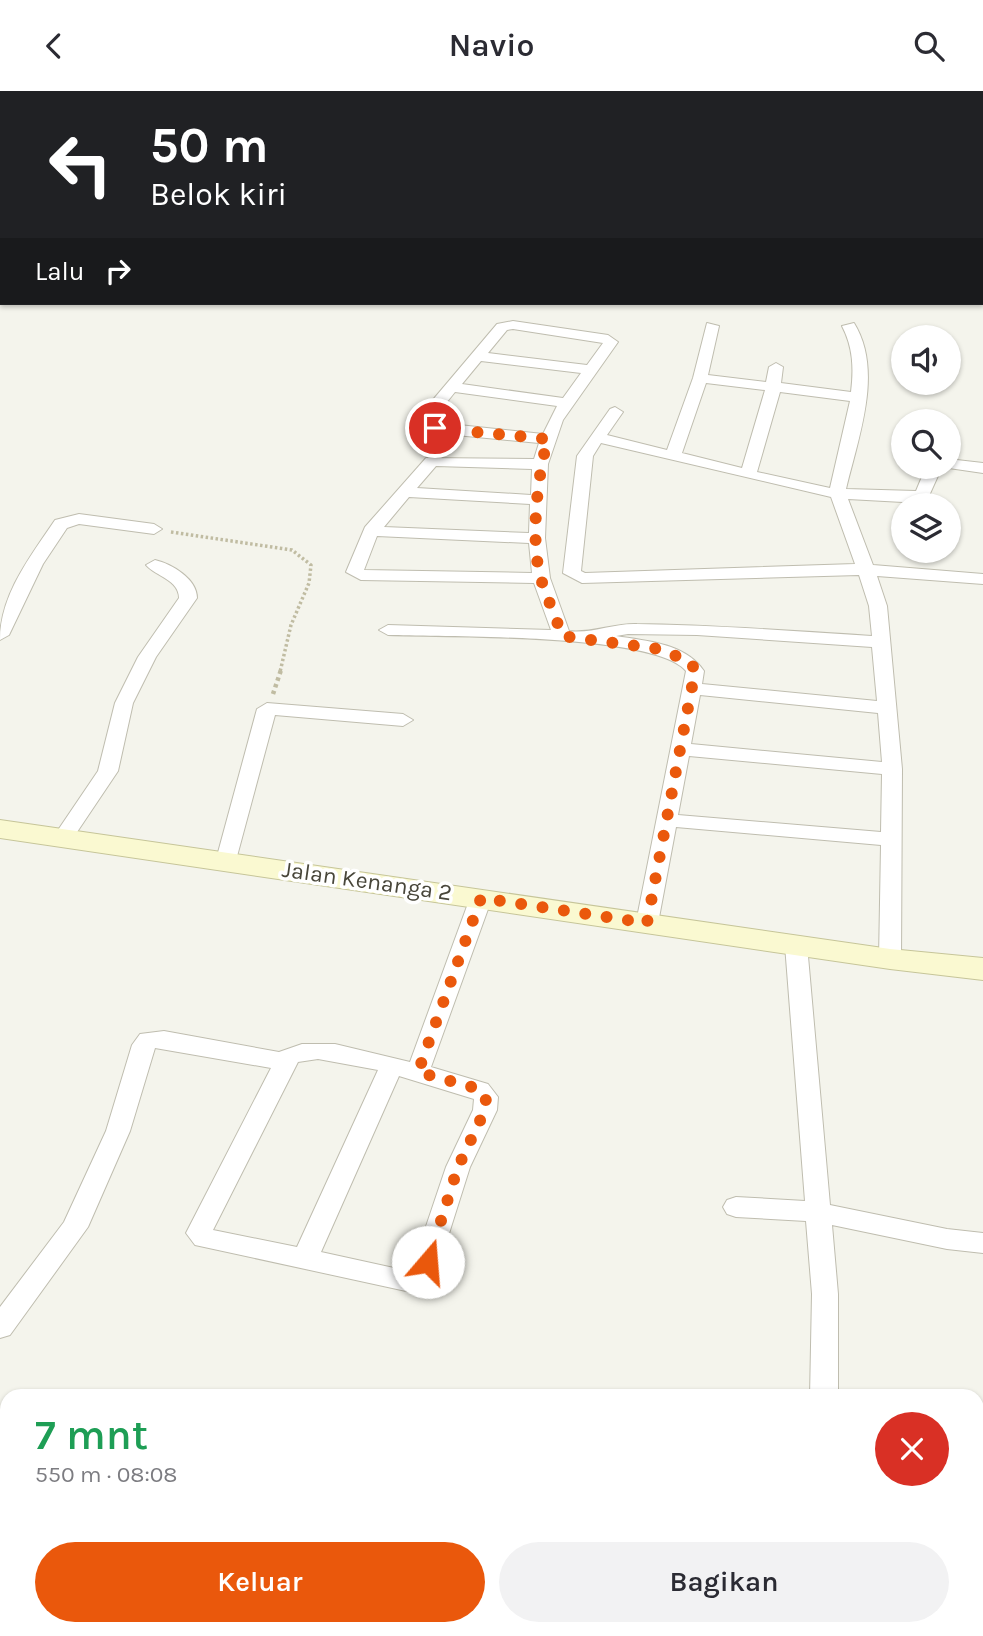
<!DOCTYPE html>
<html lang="id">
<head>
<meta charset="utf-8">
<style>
  :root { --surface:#fff; --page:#f2f2f3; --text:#2b2b33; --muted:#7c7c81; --accent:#ea580c }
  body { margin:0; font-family:Karla,sans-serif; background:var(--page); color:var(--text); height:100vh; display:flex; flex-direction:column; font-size:26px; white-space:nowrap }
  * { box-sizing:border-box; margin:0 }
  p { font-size:23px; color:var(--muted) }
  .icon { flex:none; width:38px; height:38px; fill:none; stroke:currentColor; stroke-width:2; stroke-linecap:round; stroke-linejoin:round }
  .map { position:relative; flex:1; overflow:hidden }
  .sheet { position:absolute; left:0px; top:1298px; width:984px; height:247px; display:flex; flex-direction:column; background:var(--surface); border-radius:21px 21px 0 0; box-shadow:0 2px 5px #0004 }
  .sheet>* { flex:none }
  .hud { position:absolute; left:0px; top:0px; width:984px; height:214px; box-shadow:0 2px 5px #0004; background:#202124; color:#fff; overflow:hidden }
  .fabs { position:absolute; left:891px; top:234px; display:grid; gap:14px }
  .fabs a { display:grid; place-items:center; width:70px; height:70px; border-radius:50%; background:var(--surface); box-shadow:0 2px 5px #0004; font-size:35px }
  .pin { position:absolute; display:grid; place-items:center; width:60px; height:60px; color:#fff; margin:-30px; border:4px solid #fff; border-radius:50%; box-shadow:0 2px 7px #0007 }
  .me { position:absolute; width:77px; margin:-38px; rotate:18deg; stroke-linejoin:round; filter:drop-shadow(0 0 5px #0008) }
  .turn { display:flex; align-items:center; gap:24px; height:147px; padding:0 35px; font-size:32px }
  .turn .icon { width:91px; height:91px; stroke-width:2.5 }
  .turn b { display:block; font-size:49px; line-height:60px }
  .then { display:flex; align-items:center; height:66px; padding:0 35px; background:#0003; gap:14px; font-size:26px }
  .round { display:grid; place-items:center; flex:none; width:74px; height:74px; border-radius:37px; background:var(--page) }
  .head { display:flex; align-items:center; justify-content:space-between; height:119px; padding:0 35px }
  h1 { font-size:42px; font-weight:600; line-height:52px; color:#1e9e55 }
  .cta { display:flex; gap:14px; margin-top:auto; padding:14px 35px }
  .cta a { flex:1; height:80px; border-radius:42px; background:var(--accent); color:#fff; font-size:28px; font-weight:600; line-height:80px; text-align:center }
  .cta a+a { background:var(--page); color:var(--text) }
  header { display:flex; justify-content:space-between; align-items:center; height:91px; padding:0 35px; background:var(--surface); font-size:32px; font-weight:600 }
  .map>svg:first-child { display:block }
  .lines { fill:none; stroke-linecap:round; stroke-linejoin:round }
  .river { fill:#afc5ea; fill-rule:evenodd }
  .lane-casing { stroke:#bfbdaf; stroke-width:2 }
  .street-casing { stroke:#bfbdaf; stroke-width:2 }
  .secondary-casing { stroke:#c6c599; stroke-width:2 }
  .path-far1 { stroke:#c0bca2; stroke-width:3.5; stroke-dasharray:2.5 2.5; stroke-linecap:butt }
  .path { stroke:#c0bca2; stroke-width:4.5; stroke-dasharray:3.5 3.5; stroke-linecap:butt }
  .lane { fill:#fff; fill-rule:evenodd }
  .street { fill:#fff; fill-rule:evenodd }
  .secondary { fill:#faf9d1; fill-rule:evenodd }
  .route { stroke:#ea580c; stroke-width:12; stroke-dasharray:0 21.6 }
  .labels { text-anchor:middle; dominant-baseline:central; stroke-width:7; stroke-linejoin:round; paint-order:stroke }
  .street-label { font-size:23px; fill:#48463a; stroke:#fff }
</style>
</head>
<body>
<header><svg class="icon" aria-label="back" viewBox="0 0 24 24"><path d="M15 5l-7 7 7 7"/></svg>Navio<svg class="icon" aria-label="search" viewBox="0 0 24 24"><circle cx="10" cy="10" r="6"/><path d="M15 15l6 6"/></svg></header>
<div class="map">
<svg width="983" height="1545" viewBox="0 0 983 1545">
  <rect width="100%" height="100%" fill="#f4f4ec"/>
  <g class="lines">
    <!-- river -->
    <path class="river" d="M595 0H620L621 2H596Z
      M982 42H983V56H982Z"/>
    <defs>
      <path id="lane" d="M0 104H2V108H0Z
        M0 120H2V124H0Z
        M982 134H983V138H982Z
        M982 151H983V155H982Z"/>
      <path id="street" d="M513 230 608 244 618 251 563 329 548 373 545 447 550 487 569 540C592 543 613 532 637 533 715 534 793 540 872 545L869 515 859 484 582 492 563 482 577 365 610 318 615 316 623 321 607 344 667 359 693 287 707 232 719 235 708 284 766 291 769 276 776 272 783 276 781 292 851 301C854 277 853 256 842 235L854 232C884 280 858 347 846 398L916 400 926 376H942L928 407 903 411 848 408 873 474 983 483V493L877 485 887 515 902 678 901 868 898 873H882L879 868 881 754 676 736 658 832 655 837H639L636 832 686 580C655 542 443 546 388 544L379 539 388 534 551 539 534 492 361 489 346 481 365 436 426 367 534 368 539 352 435 342 421 337 415 330 497 233ZM513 238 603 252 587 274 488 262 507 239ZM481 270 581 282 563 307 462 293ZM706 292 765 299 742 377 682 362ZM455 301 557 315 543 343 431 331ZM780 301 850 310 830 397 757 381ZM601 352 831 406 855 473 585 482 581 480 593 365ZM436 375 532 378 531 404 417 397ZM409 406 530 413 529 442 384 436ZM377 445 529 452 532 482 364 479ZM628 543 697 544 872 556 877 610 702 593 704 580C685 552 647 550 616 545ZM700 604 878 622 882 671 691 653ZM689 665 882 683 881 741 678 724Z
        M948 368 983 372V382L942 376H948Z
        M79 423 154 433 162 438 154 443 79 433 67 437 43 473 9 544 0 549C0 504 30 466 55 429Z
        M155 469C172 473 197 488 197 507L156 566 133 612 118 680 71 750H57L54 745 98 680 115 612 138 566 179 507C179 489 157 486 146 474Z
        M267 612 403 623 413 629 403 635 275 624 236 769 233 774H219L216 769 257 618Z
        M481 800 492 807 431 976 488 993 498 1006 497 1019 470 1076 440 1171 429 1189 406 1200 195 1154 186 1142 271 977 155 957 130 1040 88 1136 10 1244 0 1247V1216L64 1131 106 1040 132 954 140 943 164 940 279 961 302 953H335L410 971 470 807ZM318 968 378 979 297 1156 213 1139 298 971ZM399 985 474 1008 473 1019 446 1076 415 1168 403 1179 321 1161Z
        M796 847 804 849 807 854 830 1114 947 1138 983 1142V1162L947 1158 832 1134 838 1203V1306H810L812 1203 806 1130 736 1126 727 1123 723 1116 727 1109 736 1106 805 1110 785 854 788 849Z
        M805 1538H835V1545H805Z"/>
      <path id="secondary" d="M0 729 890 858 983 867V889L890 878 0 747Z"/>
    </defs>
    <!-- lane casing -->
    <use href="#lane" class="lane-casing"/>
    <!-- street casing -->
    <use href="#street" class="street-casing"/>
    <!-- secondary casing -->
    <use href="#secondary" class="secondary-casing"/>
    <!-- path-far1 -->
    <path class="path-far1" d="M171 441 292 459 311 474 309 492 291 534 280 581"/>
    <!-- path -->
    <path class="path" d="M273 603 281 579"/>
    <!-- lane -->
    <use href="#lane" class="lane"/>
    <!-- street -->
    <use href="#street" class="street"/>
    <!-- secondary -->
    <use href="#secondary" class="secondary"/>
  </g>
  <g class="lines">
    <!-- route -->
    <path class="route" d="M428 1171 458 1076 485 1019 486 1006 480 999 472 996 418 981 481 807 647 832 695 580 691 571 659 558 562 545C556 526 547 507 541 488 530 451 537 385 548 348L435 337"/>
  </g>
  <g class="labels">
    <!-- street labels -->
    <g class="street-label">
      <text transform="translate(367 790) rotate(8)">Jalan Kenanga 2</text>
    </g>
  </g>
</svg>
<div class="fabs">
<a><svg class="icon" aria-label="sound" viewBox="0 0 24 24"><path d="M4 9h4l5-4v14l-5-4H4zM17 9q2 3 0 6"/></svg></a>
<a><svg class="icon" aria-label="search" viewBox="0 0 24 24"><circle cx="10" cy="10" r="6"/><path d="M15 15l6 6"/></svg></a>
<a><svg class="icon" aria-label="layers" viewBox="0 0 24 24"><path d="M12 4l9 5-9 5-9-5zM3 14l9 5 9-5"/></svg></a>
</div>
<div class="pin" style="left:435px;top:337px;background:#d93025"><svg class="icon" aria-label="arrive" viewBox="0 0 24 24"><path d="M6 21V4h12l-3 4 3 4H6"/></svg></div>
<svg class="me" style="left:428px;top:1171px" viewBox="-20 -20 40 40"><circle r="19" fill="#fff"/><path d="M0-13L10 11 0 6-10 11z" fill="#ea580c"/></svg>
<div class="hud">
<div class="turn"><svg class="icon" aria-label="left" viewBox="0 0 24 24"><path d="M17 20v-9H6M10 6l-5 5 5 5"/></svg><div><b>50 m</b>Belok kiri</div></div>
<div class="then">Lalu<svg class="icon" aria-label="right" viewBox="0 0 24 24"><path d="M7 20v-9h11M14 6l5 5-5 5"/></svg></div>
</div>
<section class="sheet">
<div class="head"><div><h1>7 mnt</h1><p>550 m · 08:08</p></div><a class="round" style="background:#d93025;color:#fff"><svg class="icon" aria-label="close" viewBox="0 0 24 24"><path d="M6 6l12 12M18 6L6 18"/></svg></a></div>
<div class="cta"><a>Keluar</a><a>Bagikan</a></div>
</section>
</div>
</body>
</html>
